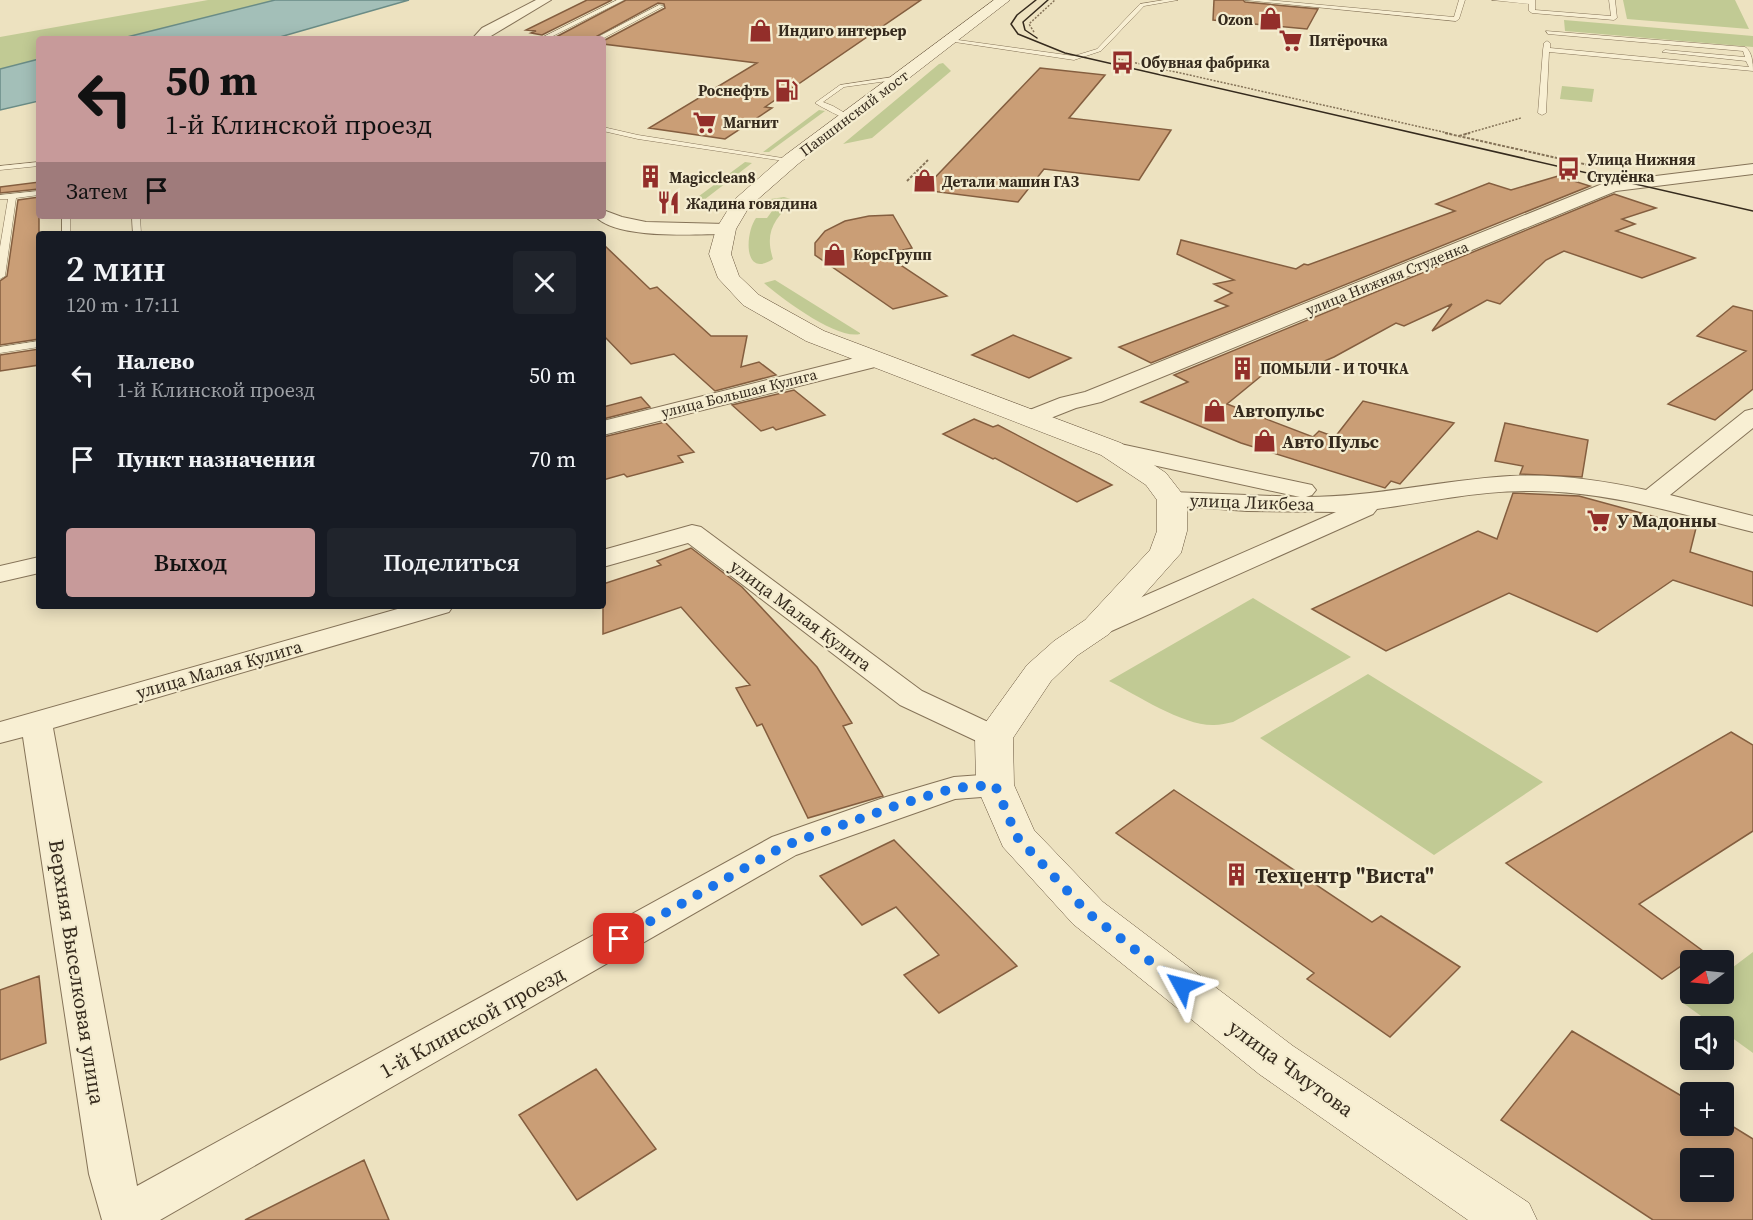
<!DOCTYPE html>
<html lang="ru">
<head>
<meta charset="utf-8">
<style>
  :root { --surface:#171b24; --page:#20242c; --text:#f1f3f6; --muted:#9ea1a6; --accent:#c79a9a }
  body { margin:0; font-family:"Source Serif 4",serif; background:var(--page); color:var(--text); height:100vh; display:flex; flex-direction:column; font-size:22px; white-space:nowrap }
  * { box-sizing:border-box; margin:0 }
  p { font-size:20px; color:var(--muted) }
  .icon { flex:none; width:33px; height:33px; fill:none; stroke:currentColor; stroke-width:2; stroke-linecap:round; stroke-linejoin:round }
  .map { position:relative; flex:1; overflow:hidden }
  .details { position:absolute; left:36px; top:231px; width:570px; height:378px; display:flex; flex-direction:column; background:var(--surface); border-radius:6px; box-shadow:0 3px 15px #0003 }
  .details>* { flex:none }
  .top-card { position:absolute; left:36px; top:36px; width:570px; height:183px; border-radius:6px; box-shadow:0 3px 15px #0003; background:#c79a9a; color:#111; overflow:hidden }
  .needle { width:39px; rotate:255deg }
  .tools { position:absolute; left:1680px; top:950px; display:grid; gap:12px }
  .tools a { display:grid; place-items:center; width:54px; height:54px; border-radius:6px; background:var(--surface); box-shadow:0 3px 15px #0003; font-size:30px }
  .pin { position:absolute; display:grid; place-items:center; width:51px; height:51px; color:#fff; margin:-26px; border-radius:12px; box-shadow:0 3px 9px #0006 }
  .me { position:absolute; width:66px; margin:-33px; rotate:308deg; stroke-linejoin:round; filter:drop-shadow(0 0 4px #0008) }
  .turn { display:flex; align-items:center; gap:21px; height:126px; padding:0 30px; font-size:27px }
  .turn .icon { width:78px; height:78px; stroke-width:2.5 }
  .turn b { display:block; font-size:42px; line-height:51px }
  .then { display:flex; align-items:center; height:57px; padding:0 30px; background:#0003; gap:12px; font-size:22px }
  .round { display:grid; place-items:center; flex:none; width:63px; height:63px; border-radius:6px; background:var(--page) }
  .overview { display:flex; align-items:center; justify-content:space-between; height:102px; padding:0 30px }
  h1 { font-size:36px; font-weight:600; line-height:45px }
  .cta { display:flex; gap:12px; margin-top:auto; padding:12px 30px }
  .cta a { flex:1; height:69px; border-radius:6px; background:var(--accent); color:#111; font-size:24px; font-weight:600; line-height:69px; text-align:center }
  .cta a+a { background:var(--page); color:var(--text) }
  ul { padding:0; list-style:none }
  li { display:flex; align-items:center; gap:18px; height:84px; padding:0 30px }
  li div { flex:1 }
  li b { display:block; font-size:22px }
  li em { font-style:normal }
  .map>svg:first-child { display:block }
  .green { fill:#c1ca94 }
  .water { fill:#a3bfb8; stroke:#6a8c86; stroke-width:1.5 }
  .building { fill:#ca9e76; stroke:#845e3f; stroke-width:1.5; fill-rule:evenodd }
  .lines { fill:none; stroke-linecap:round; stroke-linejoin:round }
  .lane-casing { stroke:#857358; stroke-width:1 }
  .street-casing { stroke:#857358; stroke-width:2 }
  .secondary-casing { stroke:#67543c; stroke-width:1 }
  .path-far1 { stroke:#857358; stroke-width:1.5; stroke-dasharray:2 1.5; stroke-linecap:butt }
  .path { stroke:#857358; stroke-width:2; stroke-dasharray:3 1.5; stroke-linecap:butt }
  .lane { fill:#f8efd3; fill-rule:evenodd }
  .street { fill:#f8efd3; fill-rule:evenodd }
  .secondary { fill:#f8efd3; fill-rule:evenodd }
  .tram { stroke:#352a1d; stroke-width:1.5 }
  .route { stroke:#1a73e8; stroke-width:10; stroke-dasharray:0 18 }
  .labels { text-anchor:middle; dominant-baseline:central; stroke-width:4.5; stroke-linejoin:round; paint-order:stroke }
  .far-poi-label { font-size:15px; font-weight:bold; fill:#352a1d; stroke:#f4eccf; text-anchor:start }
  .far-street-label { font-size:15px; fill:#352a1d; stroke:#f4eccf }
  .poi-label { font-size:18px; font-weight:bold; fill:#352a1d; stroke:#f4eccf; text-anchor:start }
  .street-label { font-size:18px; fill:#352a1d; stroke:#f4eccf }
  .near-poi-label { font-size:21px; font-weight:bold; fill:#352a1d; stroke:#f4eccf; text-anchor:start }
  .near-street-label { font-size:21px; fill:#352a1d; stroke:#f4eccf }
</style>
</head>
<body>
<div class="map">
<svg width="1753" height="1220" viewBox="0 0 1753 1220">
  <rect width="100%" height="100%" fill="#ede2c0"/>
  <!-- green -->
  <path class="green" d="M208 0H275L119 39H39V59L0 69V37Z
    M1623 0H1735L1749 29 1627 19Z
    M1564 20 1753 36V47L1565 31Z
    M943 63 951 71 872 138 843 144 939 64Z
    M1562 86 1594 89 1592 102 1560 99Z
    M819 110 825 111 769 152H763Z
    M745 162 752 163 700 203 687 205Z
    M784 197 794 200C775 219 764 231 773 259 743 279 745 233 756 218H767L775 207 763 205 771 199Z
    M775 280 860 333V334C837 340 781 298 764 283Z
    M1253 598 1351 657 1233 722C1227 723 1220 725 1214 725 1183 726 1137 695 1109 681Z
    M1368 674 1543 782 1434 855 1260 738Z
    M1753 952V1053L1724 1032V1026H1715L1683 1003 1697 993H1724V974Z"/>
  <!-- water -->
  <path class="water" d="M275 0H409L273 39H119Z
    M39 59V101L0 110V69Z"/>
  <!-- building -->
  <path class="building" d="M587 0H612L542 35 531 33 536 31 526 30Z
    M626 0H921L765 107 772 108 725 139 649 128 757 63 603 44V41L665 8 664 4 658 3 592 39 556 37Z
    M1214 0H1243L1245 2 1318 9 1307 29 1213 20Z
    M1040 68 1105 75 1069 118 1171 130 1139 180 1044 169 1018 202 923 190Z
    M1558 176 1590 186 1151 363 1119 347 1228 306 1215 301 1232 293 1214 284 1234 280 1177 254 1181 240 1296 269 1304 264 1308 265 1455 211 1436 204 1489 183 1511 190Z
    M39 182V189L0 193V187Z
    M1614 194 1656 208 1622 219 1635 224 1616 231 1695 258 1642 278 1564 251 1546 260 1500 304 1487 300 1432 331 1452 304 1404 326 1396 323 1334 357 1299 372 1277 363 1227 404 1313 437 1319 431 1335 437 1363 401 1454 423 1400 484 1391 481 1385 488 1241 443 1141 402 1188 382 1174 375Z
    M39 197V339L0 345V281L7 276 18 200Z
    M893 215 912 248 884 254 947 296 893 309 815 255V243L825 231 845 221 869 216Z
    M603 244 650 289 657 287 711 336H747L741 367 759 362 776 375 715 391 674 354 631 364 603 335Z
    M1733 306 1753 311V389L1715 420 1668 404 1746 351 1697 336Z
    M1013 335 1071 358 1029 378 972 355Z
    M39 349V365L0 371V355Z
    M794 390 825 415 776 430 773 427 761 431 732 405Z
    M641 397 650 407 603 419V407Z
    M974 419 993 427 998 425 1112 485 1077 502 995 458 993 459 943 434Z
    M665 422 694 452 678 456 683 462 627 477 624 474 603 480V437Z
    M1505 423 1588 440 1582 477 1520 474 1523 466 1495 461Z
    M1513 493 1579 496 1696 528 1690 552 1753 572V606L1673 580 1597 632 1509 593 1386 651 1312 609 1478 531 1497 539Z
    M691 548 742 587 817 667 852 723 843 726 883 796 808 818 762 724 757 726 736 688 750 685 681 607 603 634V584L661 565 657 561Z
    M1731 732 1753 745V831L1639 904 1703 951 1662 979 1506 863Z
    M1174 790 1372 922 1381 916 1460 967 1390 1037 1307 979 1314 973 1116 833Z
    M894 840 1017 966 939 1013 904 975 939 955 896 907 862 925 820 876Z
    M39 976 46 1043 0 1060V990Z
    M1572 1031 1690 1101V1125H1724V1121L1753 1139V1220H1653L1501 1120ZM1690 1158H1724V1191H1690Z
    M596 1069 656 1149 577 1200 519 1115Z
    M364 1160 389 1220H245Z"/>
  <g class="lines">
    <defs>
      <path id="lane" d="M617 0H624L547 39H539Z
        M1164 0H1178L1144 6 1101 51 1074 60 948 41 951 39 1074 56 1097 49 1140 4Z
        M1245 0H1267L1454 17 1459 0H1465L1459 19 1456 21Z
        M1492 0H1535V10L1611 16 1609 0H1615L1617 18 1614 20 1532 13 1529 11V4Z
        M659 5 664 6 602 39H594Z
        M1546 31 1745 47C1752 51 1753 63 1753 71L1549 52 1546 113 1542 115 1538 113 1543 50 1544 43 1547 41 1550 43V48L1749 67 1746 61 1662 52 1665 50 1745 57 1743 51 1548 34Z
        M900 76 902 79 844 87 823 102 833 106 850 116V120C844 119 821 107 815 103L840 85Z
        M603 127 638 135 795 160 791 162 638 139 603 131Z
        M39 162V166L0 170V166Z
        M39 191V195L16 198 5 276 0 279V247L8 199H0V195Z
        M62 216H70V234H62Z
        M132 216H140L141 234H133Z
        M39 341V347L0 353V347Z"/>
      <path id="street" d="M536 0H551L486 39H472L482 28Z
        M1753 164V174L1616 191 1101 402 1076 408 1038 423 1030 425 1022 423 1018 418 1022 413 1060 398 1085 392 1607 182Z
        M603 210 622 217 646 222 726 224 732 225 735 229 732 233 726 234C695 234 617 240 595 216H603Z
        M875 353 883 355 886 360 883 365 603 435V421Z
        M1753 409V428L1670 495 1753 516V532C1680 514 1608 491 1532 491 1480 490 1428 502 1377 509L1373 514 1107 633 1097 636 1087 633 1083 627 1087 621 1336 512 1247 511 1163 505 1159 500 1163 495 1172 492 1300 497 1102 454 1099 449 1102 444 1111 442 1312 485 1316 490 1312 495 1306 497C1376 497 1441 480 1510 476 1556 474 1601 480 1646 490L1745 411Z
        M692 525 701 527 922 691 1005 730 1010 737 1005 744 994 748 983 744 900 705 688 543 603 567V550Z
        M39 557V573L0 582V566Z
        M408 606H453L449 612 53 728 137 1186 772 837 886 797 954 777 995 774 1007 777 1012 785 1007 793 995 796 955 799 796 855 160 1220H102L89 1174 23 737 0 743V722Z"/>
      <path id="secondary" d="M994 0H1010L798 164 749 207 736 229 731 254 739 276 759 295 824 331 1121 443 1166 473 1187 500V531L1181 553 1109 634 1078 655 1051 681 1013 738 1014 785 1034 830 1103 902 1293 1046 1529 1203 1537 1220H1468L1259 1074 1073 924 1003 847 976 785 975 737 1027 665 1054 641 1085 620 1150 550 1157 531V500L1146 485 1101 455 806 341 743 305 718 278 709 254 716 229 734 200 784 156Z"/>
    </defs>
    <!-- lane casing -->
    <use href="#lane" class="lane-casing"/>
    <!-- street casing -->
    <use href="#street" class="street-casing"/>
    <!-- secondary casing -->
    <use href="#secondary" class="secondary-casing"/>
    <!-- path-far1 -->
    <path class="path-far1" d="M1034 32 1029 24 1055 0
      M1118 59 1452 134
      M1465 134 1521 118"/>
    <!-- path -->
    <path class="path" d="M1445 133 1593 166
      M1459 136 1470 133
      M907 181 928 160"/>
    <!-- lane -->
    <use href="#lane" class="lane"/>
    <!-- street -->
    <use href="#street" class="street"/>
    <!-- secondary -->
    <use href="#secondary" class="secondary"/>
    <!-- tram -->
    <path class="tram" d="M1036 0 1017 15 1011 24 1018 34 1065 53 1753 211
      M1037 38 1025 30 1023 22 1048 0"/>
  </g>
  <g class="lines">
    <!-- route -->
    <path class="route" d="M619 939 784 846 898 805 954 788 995 785 1017 837 1088 913 1182 986"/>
  </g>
  <!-- icons -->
  <defs>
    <symbol id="shop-bare" viewBox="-9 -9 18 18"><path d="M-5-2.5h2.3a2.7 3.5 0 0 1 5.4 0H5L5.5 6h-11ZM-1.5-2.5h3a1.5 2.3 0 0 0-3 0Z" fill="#932e2a" stroke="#f4eccf" stroke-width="2.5" paint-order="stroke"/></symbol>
    <symbol id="supermarket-bare" viewBox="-9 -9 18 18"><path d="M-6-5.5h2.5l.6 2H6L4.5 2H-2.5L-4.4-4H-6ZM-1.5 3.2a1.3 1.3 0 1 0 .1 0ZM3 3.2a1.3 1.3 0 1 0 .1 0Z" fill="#932e2a" stroke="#f4eccf" stroke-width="2.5" paint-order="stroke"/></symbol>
    <symbol id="bus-bare" viewBox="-9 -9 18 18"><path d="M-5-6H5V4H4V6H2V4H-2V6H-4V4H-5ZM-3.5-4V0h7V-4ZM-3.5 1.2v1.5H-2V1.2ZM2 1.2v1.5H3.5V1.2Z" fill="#932e2a" stroke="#f4eccf" stroke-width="2.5" paint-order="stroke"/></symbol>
    <symbol id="fuel-bare" viewBox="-9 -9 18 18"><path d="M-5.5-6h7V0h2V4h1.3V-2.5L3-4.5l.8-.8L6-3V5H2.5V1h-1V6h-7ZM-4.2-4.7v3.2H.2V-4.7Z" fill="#932e2a" stroke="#f4eccf" stroke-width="2.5" paint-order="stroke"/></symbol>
    <symbol id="building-bare" viewBox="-9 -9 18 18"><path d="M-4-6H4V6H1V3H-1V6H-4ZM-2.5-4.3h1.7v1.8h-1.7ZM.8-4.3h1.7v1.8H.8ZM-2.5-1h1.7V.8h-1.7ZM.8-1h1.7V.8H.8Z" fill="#932e2a" stroke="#f4eccf" stroke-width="2.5" paint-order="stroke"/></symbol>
    <symbol id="restaurant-bare" viewBox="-9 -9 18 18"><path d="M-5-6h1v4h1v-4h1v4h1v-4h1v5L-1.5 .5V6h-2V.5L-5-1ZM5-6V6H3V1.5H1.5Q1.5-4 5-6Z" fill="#932e2a" stroke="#f4eccf" stroke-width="2.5" paint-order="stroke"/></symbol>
  </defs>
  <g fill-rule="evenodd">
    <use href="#shop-bare" x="1254" y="2" width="33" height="33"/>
    <use href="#shop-bare" x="744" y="14" width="33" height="33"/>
    <use href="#supermarket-bare" x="1274" y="24" width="33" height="33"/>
    <use href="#bus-bare" x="1106" y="46" width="33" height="33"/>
    <use href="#fuel-bare" x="770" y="74" width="33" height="33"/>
    <use href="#supermarket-bare" x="688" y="106" width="33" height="33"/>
    <use href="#bus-bare" x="1552" y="152" width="33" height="33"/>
    <use href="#building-bare" x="634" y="160" width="33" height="33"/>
    <use href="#shop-bare" x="908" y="164" width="33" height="33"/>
    <use href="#restaurant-bare" x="652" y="186" width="33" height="33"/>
    <use href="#shop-bare" x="818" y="238" width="33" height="33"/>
    <use href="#building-bare" x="1226" y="352" width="33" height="33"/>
    <use href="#shop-bare" x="1198" y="394" width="33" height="33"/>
    <use href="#shop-bare" x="1248" y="424" width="33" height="33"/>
    <use href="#supermarket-bare" x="1582" y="504" width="33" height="33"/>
    <use href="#building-bare" x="1220" y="858" width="33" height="33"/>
  </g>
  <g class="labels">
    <!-- far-poi labels -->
    <g class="far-poi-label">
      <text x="1253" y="19" text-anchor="end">Ozon</text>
      <text x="778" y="30">Индиго интерьер</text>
      <text x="1309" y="40">Пятёрочка</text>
      <text x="1141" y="62">Обувная фабрика</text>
      <text x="769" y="90" text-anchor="end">Роснефть</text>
      <text x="723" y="122">Магнит</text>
      <text x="1587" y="159">Улица Нижняя<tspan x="1587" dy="17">Студёнка</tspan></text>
      <text x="669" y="177">Magicclean8</text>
      <text x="942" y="181">Детали машин ГАЗ</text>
      <text x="686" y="203">Жадина говядина</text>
      <text x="853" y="254">КорсГрупп</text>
      <text x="1260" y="368">ПОМЫЛИ - И ТОЧКА</text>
    </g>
    <!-- far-street labels -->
    <g class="far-street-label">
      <text transform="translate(854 113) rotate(-37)">Павшинский мост</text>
      <text transform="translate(1387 278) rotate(-22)">улица Нижняя Cтуденкa</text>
      <text transform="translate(739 393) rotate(-14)">улица Большая Кулига</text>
    </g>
    <!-- poi labels -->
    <g class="poi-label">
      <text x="1233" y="410">Автопульс</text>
      <text x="1282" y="441">Авто Пульс</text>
      <text x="1617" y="520">У Мадонны</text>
    </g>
    <!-- street labels -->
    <g class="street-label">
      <text transform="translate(1252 502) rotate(2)">улица Ликбеза</text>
      <text transform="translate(801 615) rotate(37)">улица Малая Кулига</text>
      <text transform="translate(219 669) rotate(-16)">улица Малая Кулига</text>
    </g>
    <!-- near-poi labels -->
    <g class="near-poi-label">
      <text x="1255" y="875">Техцентр "Виста"</text>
    </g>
    <!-- near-street labels -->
    <g class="near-street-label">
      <text transform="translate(77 972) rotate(81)">Верхняя Выселковая улица</text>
      <text transform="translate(472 1022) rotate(-29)">1-й Клинской проезд</text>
      <text transform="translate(1291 1068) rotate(36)">улица Чмутова</text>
    </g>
  </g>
</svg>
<div class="tools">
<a><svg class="needle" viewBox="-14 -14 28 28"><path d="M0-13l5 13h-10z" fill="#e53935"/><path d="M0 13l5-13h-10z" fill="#9ea1a6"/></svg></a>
<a><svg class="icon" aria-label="sound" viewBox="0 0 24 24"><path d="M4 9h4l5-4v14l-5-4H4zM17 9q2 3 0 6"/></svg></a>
<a>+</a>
<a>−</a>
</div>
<div class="pin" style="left:619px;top:939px;background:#d93025"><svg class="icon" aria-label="arrive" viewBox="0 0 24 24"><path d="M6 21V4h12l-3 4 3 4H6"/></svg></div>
<svg class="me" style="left:1182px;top:986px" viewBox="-20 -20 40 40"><path d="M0-17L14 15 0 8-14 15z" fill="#1a73e8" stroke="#fff" stroke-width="4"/></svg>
<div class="top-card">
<div class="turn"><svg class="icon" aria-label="left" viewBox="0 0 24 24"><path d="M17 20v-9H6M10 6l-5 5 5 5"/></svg><div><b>50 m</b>1-й Клинской проезд</div></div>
<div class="then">Затем<svg class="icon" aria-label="arrive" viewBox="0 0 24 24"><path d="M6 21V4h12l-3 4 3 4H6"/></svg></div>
</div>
<section class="details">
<div class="overview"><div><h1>2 мин</h1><p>120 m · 17:11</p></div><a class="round"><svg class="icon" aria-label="close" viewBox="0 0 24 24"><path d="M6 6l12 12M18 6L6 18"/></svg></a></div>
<ul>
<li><svg class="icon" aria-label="left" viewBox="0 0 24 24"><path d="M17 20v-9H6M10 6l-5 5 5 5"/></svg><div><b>Налево</b><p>1-й Клинской проезд</p></div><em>50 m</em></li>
<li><svg class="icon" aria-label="arrive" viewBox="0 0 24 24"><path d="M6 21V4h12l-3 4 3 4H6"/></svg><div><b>Пункт назначения</b></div><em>70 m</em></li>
</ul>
<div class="cta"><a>Выход</a><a>Поделиться</a></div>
</section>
</div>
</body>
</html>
